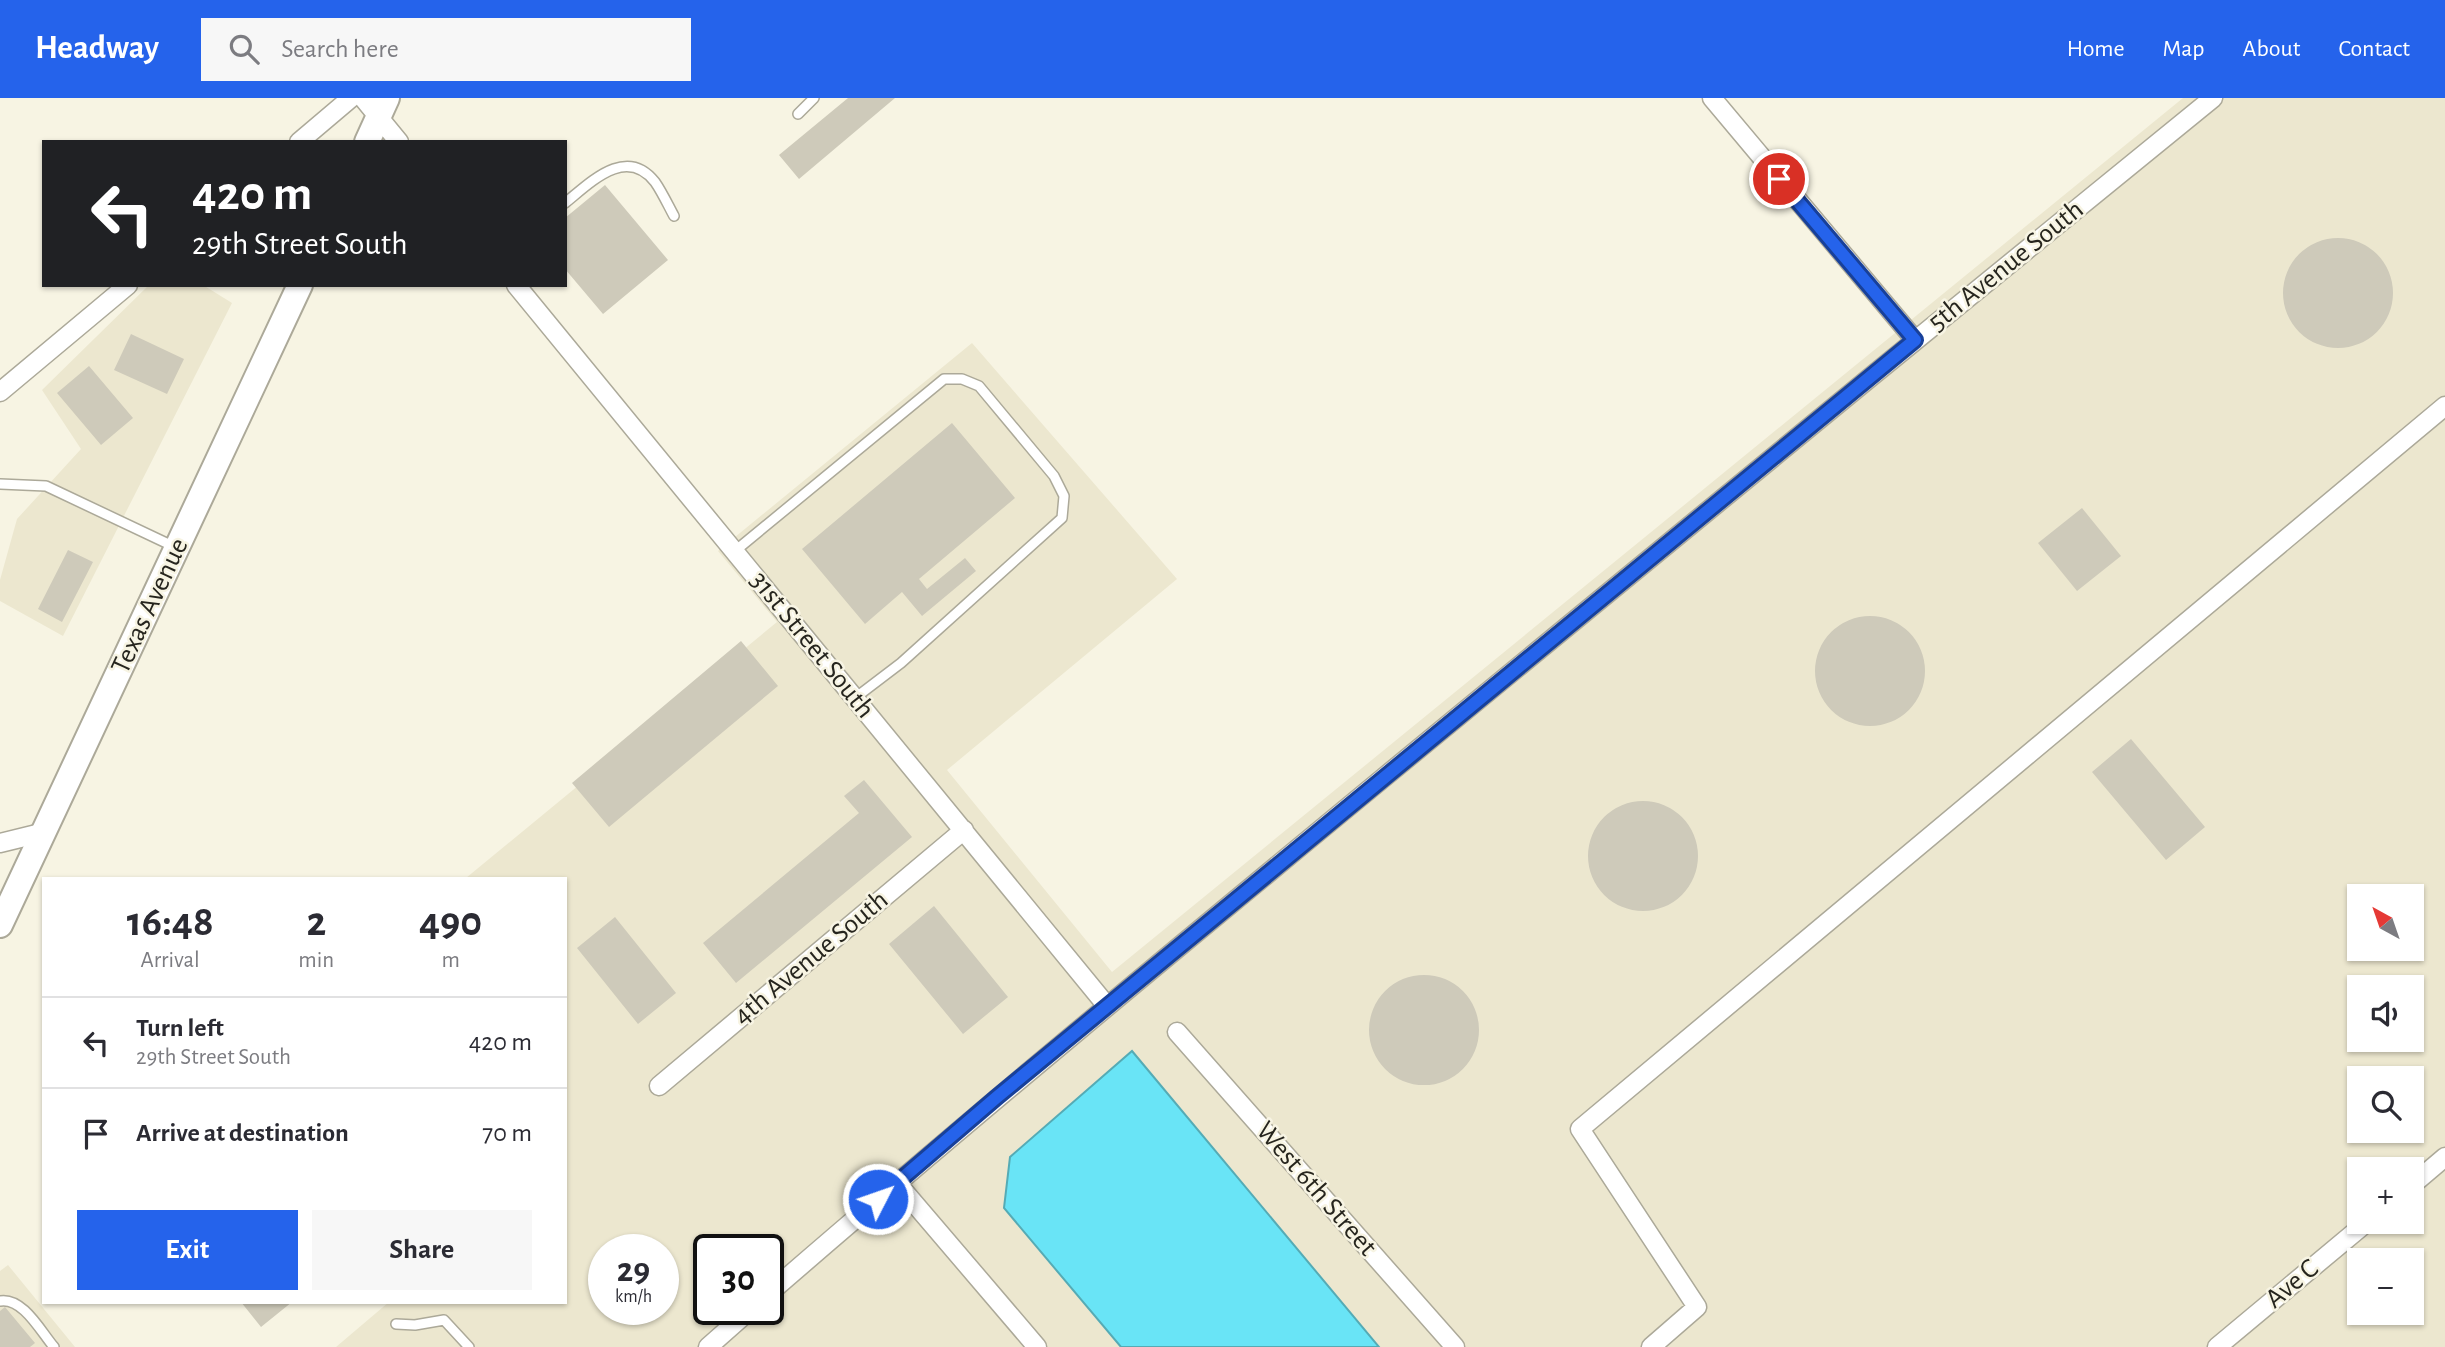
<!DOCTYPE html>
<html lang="en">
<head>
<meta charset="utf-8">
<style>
  :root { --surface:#fff; --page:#f7f7f7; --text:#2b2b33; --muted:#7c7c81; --line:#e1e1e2; --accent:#2563eb }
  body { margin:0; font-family:"Alegreya Sans",sans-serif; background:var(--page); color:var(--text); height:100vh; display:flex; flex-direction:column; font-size:26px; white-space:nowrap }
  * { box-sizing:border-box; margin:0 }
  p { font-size:23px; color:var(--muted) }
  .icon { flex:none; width:38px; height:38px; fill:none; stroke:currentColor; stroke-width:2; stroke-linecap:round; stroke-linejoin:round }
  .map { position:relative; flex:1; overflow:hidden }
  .details { position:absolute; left:42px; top:779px; width:525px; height:427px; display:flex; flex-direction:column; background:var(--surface); border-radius:0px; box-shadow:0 2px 5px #0004 }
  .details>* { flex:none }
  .hud { position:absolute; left:42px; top:42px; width:525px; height:147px; border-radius:0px; box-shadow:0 2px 5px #0004; background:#202124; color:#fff; overflow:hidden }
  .needle { width:46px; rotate:320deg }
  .tools { position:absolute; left:2347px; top:786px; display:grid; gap:14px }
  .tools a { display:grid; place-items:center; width:77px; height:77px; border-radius:0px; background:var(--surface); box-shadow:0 2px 5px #0004; font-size:35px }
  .speed { position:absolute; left:588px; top:1136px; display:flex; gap:14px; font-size:35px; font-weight:700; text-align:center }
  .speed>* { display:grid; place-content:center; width:91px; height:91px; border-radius:50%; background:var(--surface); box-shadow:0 2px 5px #0004; line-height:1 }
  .speed small { font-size:18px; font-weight:400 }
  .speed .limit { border:4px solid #111; border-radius:10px; background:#fff; color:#111 }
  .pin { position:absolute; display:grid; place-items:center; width:60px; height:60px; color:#fff; margin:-30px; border:4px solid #fff; border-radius:50%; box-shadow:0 2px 7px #0007 }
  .me { position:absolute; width:77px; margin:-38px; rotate:49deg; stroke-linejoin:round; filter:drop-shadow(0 0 5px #0008) }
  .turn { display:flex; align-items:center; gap:24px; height:147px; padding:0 35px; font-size:32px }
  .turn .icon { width:91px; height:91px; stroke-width:2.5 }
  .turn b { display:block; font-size:49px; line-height:60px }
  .eta { display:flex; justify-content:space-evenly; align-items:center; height:119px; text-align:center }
  .eta b { font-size:42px; font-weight:600; line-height:49px }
  .primary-button { display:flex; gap:14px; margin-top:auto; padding:14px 35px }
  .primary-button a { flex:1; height:80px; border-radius:0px; background:var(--accent); color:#fff; font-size:28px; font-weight:600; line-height:80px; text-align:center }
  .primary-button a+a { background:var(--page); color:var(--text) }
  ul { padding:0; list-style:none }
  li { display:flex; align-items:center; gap:21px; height:91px; padding:0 35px; border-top:2px solid var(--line) }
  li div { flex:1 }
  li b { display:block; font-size:26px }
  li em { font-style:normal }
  header { display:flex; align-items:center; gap:42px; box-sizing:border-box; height:98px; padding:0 35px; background:var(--accent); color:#fff }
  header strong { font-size:33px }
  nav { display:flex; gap:38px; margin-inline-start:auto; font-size:24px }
  .search { width:490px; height:63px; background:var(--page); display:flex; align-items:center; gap:18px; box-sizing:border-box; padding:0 24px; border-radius:0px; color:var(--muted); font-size:26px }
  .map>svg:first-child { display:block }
  .built { fill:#ece7cf; fill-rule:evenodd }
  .water { fill:#69e4f6; stroke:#55abb5; stroke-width:2 }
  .building { fill:#cecaba }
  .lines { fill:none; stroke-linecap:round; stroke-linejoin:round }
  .service-casing { stroke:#aca999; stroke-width:12 }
  .minor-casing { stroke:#aca999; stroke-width:21 }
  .secondary-casing { stroke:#aca999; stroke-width:28 }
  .service { stroke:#fff; stroke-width:9 }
  .minor { stroke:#fff; stroke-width:18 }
  .secondary { stroke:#fff; stroke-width:24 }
  .route-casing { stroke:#184099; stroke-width:18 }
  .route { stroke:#2563eb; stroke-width:12 }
  .labels { text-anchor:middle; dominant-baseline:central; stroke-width:5; stroke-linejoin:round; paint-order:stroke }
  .street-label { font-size:28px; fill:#26251e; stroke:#f7f4e3 }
</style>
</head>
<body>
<header>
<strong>Headway</strong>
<div class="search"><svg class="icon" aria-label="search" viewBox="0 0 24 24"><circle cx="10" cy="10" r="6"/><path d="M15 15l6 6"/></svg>Search here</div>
<nav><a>Home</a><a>Map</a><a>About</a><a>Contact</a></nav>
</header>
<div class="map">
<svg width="2445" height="1249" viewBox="0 0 2445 1249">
  <rect width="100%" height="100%" fill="#f7f4e3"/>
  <!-- built -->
  <path class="built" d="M2183 0H2445V1249H336L389 1204H565V780H466L777 524 718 453 972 245 1177 481 947 672 1112 874ZM2359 798H2412V850H2359ZM2359 889H2412V942H2359ZM2359 980H2412V1032H2359ZM2359 1071H2412V1124H2359ZM604 1152H663V1211H604ZM709 1152H768V1211H709ZM2359 1162H2412V1214H2359Z
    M149 187H203L232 205 63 538 0 503V482L17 421 81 351 42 292Z
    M8 1167 75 1249H0V1173Z"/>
  <!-- water -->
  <path class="water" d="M1132 953 1379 1249H1121L1004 1110 1010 1059Z"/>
  <!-- building -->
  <path class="building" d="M848 0H895L799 81 779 57Z
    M605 87 668 162 603 216 565 171V120Z
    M2283 195a55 55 0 1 1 110 0a55 55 0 1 1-110 0Z
    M131 236 184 261 167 296 114 272Z
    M89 268 133 320 101 347 57 295Z
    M952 325 1015 400 919 481 927 491 965 460 976 473 922 518 902 494 865 526 802 451Z
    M2082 410 2121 458 2077 493 2038 445Z
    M68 452 93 464 62 524 38 511Z
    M1815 573a55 55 0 1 1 110 0a55 55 0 1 1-110 0Z
    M741 543 778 588 609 729 572 685Z
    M2131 641 2205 729 2166 762 2092 674Z
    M864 682 912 739 736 885 703 845 859 715 844 698Z
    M1588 758a55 55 0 1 1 110 0a55 55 0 1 1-110 0Z
    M934 808 1008 899 963 936 889 846Z
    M615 819 676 895 638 926 577 850Z
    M1369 932a55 55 0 1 1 110 0a55 55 0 1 1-110 0Z
    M241 1204H292L261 1229Z
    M5 1209 35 1245 30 1249H0V1213Z"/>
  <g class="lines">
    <defs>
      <path id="service" d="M798 16 814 0
        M565 105C590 85 626 47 655 84 662 94 668 107 674 118
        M0 386 46 388 177 450
        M735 453 944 281H962L979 288 1054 378 1064 398 1062 420 901 565 855 600
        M0 1203C23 1199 41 1234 54 1249
        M396 1226 415 1227 444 1222 469 1249"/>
      <path id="minor" d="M363 0 399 44
        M1712 0 1915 242
        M299 44 351 0
        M516 187 1107 908
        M0 294 128 187
        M0 745 45 734
        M1177 934 1455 1249
        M659 988 964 732
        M897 1085 1037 1249
        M2412 1087 2445 1059
        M768 1196C970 1021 1176 851 1382 681 1658 452 1935 226 2213 0
        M708 1249 751 1211
        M1651 1249 1697 1209 1580 1031 2445 308
        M2217 1249 2367 1124"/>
      <path id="secondary" d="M367 44 387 0
        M0 827 300 187"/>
    </defs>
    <!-- service casing -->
    <use href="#service" class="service-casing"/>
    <!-- minor casing -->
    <use href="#minor" class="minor-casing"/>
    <!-- secondary casing -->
    <use href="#secondary" class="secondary-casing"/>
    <!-- service -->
    <use href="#service" class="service"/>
    <!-- minor -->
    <use href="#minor" class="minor"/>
    <!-- secondary -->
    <use href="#secondary" class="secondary"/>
  </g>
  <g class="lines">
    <defs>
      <path id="route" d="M878 1101 997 999 1915 242 1779 81"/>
    </defs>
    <!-- route casing -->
    <use href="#route" class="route-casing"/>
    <!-- route -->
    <use href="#route" class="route"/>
  </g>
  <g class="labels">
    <!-- street labels -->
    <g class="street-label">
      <text transform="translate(2006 168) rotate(-39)">5th Avenue South</text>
      <text transform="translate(150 508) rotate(-65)">Texas Avenue</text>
      <text transform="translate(812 547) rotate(51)">31st Street South</text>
      <text transform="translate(811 860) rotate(-40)">4th Avenue South</text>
      <text transform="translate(1316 1091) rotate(49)">West 6th Street</text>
      <text transform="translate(2292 1186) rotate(-40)">Ave C</text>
    </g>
  </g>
</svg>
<div class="tools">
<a><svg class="needle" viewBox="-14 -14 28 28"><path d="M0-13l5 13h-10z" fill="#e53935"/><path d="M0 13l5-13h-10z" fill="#7c7c81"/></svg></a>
<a><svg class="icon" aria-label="sound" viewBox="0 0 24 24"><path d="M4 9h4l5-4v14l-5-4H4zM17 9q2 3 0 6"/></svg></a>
<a><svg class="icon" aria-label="search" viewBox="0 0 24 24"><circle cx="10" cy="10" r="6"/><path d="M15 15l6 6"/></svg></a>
<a>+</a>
<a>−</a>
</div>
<div class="speed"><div>29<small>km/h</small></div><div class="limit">30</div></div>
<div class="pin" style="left:1779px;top:81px;background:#d93025"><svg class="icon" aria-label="arrive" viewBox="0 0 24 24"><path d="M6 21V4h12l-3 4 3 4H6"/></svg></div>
<svg class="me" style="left:878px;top:1101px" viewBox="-20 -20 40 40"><circle r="17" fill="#2563eb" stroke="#fff" stroke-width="3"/><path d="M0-11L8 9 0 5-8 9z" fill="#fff"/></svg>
<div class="hud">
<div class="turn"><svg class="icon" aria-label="left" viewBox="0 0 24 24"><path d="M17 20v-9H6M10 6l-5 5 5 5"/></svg><div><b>420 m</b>29th Street South</div></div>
</div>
<section class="details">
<div class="eta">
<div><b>16:48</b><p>Arrival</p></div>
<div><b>2</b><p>min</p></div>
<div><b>490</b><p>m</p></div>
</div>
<ul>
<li><svg class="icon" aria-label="left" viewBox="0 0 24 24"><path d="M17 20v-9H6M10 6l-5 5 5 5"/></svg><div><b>Turn left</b><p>29th Street South</p></div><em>420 m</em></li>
<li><svg class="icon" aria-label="arrive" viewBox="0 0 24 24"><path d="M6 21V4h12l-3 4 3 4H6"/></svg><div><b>Arrive at destination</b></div><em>70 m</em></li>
</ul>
<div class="primary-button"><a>Exit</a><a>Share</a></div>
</section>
</div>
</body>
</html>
